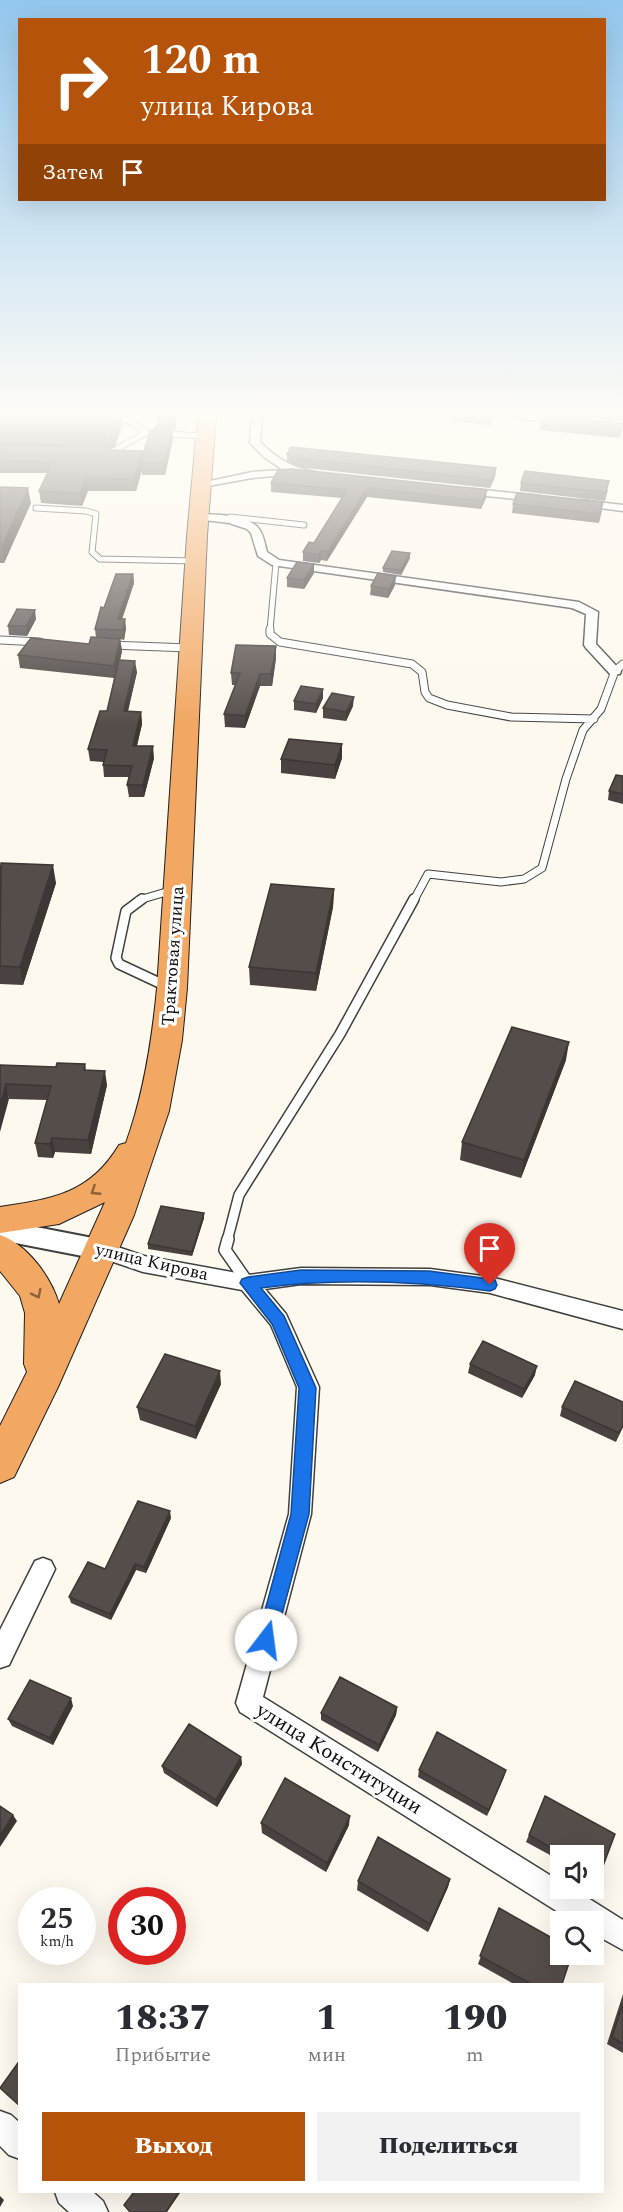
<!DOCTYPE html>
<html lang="ru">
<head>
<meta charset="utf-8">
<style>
  :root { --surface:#fff; --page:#f2f2f3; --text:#2b2b33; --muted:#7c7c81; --accent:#b45309 }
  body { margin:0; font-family:Spectral,serif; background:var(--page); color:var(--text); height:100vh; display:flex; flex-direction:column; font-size:22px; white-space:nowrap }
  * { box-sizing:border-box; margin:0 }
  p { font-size:20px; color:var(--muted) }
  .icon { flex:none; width:33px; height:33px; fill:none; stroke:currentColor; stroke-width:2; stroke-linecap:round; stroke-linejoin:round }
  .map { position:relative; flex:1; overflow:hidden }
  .details { position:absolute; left:18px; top:1983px; width:586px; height:210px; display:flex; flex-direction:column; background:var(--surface); border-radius:0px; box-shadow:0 6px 24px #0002 }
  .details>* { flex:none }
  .top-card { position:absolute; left:18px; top:18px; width:588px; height:183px; border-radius:0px; box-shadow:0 6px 24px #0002; background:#b45309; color:#fff; overflow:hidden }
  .fabs { position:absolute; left:550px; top:1845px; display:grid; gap:12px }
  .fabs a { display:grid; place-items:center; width:54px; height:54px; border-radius:0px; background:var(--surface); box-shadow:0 6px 24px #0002; font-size:30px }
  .speed { position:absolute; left:18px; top:1887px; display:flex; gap:12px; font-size:30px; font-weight:700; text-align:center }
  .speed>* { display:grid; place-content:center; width:78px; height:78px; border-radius:50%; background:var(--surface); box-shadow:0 6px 24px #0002; line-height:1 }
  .speed small { font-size:15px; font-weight:400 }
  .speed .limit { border:9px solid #d22; background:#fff; color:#111 }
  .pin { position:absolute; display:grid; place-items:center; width:51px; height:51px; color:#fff; margin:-62px -26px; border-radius:50% 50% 50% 0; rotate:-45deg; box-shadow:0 0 6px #0007 }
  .pin .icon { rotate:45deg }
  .me { position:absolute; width:66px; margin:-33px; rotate:15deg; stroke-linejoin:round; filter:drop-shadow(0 0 4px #0008) }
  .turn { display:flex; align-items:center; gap:21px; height:126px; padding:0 24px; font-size:27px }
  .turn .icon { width:78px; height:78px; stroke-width:2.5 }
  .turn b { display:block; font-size:42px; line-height:51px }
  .then { display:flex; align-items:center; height:57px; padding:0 24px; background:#0003; gap:12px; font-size:22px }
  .eta { display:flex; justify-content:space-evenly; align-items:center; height:102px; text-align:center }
  .eta b { font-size:36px; font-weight:800; line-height:42px }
  .action { display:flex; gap:12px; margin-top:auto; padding:12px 24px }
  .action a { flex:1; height:69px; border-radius:0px; background:var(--accent); color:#fff; font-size:24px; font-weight:800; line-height:69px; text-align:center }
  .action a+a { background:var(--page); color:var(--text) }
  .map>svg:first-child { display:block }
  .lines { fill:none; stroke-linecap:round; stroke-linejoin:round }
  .service-far3-casing { stroke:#404040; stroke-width:7 }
  .service-far2-casing { stroke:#404040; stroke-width:9 }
  .service-far1-casing { stroke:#404040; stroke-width:12 }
  .service-casing { stroke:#404040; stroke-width:14 }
  .minor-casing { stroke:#404040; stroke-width:3 }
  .tertiary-casing { stroke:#404040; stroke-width:4 }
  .trunk-casing { stroke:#1e1e1e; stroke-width:2 }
  .service-far3 { stroke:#fff; stroke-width:5 }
  .service-far2 { stroke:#fff; stroke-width:7 }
  .service-far1 { stroke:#fff; stroke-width:9 }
  .service { stroke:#fff; stroke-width:11 }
  .minor { fill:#fff; fill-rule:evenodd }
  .tertiary { fill:#fff; fill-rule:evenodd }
  .trunk { fill:#f2a762; fill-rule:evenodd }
  .wall { fill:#494240 }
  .shaded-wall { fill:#3c3634 }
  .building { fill:#554d4a; stroke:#3c3634; stroke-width:1.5 }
  .oneway { stroke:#8b623c }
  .route { fill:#1a73e8; stroke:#114b97; stroke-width:1.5 }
  .labels { text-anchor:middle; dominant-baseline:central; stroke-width:6; stroke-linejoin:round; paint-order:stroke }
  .street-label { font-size:18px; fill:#0d0d0d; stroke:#fff }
  .near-street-label { font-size:21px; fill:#0d0d0d; stroke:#fff }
</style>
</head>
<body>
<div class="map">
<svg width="623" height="2212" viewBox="0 0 623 2212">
  <rect width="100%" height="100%" fill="#fef9ee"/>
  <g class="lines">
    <defs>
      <path id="service-far3" d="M110 419 131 421 145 433
        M108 454 145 433 205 436
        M36 508 86 511 96 514 92 552 100 559 196 561
        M230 517 304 525
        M270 630 276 563"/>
      <path id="service-far2" d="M270 629V634L280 642 412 664 422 672 425 692 429 698 447 705 511 717 594 719
        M0 640 40 642
        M110 645 189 648
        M139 900 173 890
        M414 900 428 874 501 882 524 879 542 868 566 779 583 730 601 709 615 671 623 664"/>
      <path id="service-far1" d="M142 899 126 911 116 958 119 964 166 986
        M227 1241 239 1195 340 1034 414 899"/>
      <path id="service" d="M228 1239 225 1250 248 1283"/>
      <path id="minor" d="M252 416H262L260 442C277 459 292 467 315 472V476L295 474 252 478 197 488V484L201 483 252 472 283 470 264 457 250 443Z
        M515 416C531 416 559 411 572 420L567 423 520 419Z
        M623 417V423L604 427 599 424Z
        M464 488 541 496 546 499 541 502 460 493 459 491Z
        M580 500 623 505V511L576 505V501Z
        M200 514C217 515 248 514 259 529 264 536 265 545 267 552L279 560 579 602 598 612 596 644 621 671 620 674H610L586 648 584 645 586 614 572 608 272 565 258 556 251 533 247 529 229 523 196 519V515Z
        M103 1242 144 1256 248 1275 301 1268 430 1269 490 1277 623 1311V1329L490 1293 430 1285 301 1284 265 1289 286 1314 319 1387 311 1514 263 1697 561 1882V1888H572L623 1920V1950L594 1934V1922H574L240 1712 236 1703 289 1514 297 1387 271 1325 242 1290 143 1272 96 1256 93 1250 96 1244Z
        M43 1558 51 1561 55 1569 9 1665 0 1668V1630L35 1561Z
        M0 2111 11 2115 20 2123V2159L9 2155 0 2146Z
        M55 2192H93L103 2201 108 2212H69L59 2203Z"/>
      <path id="tertiary" d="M0 1220 103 1240 112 1243 115 1250 112 1257 103 1260 0 1240Z"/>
      <path id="trunk" d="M198 416H216L207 536 187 988 182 1040 169 1111 134 1215 58 1387 14 1477 0 1483V1426L27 1372 24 1364 25 1313 20 1296 0 1271V1235C27 1244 51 1277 59 1304L105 1202 59 1224 0 1233V1207C52 1199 90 1194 119 1145L126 1143C144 1093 152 1041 157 988L187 536Z"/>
    </defs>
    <!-- service-far3 casing -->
    <use href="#service-far3" class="service-far3-casing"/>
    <!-- service-far2 casing -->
    <use href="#service-far2" class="service-far2-casing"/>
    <!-- service-far1 casing -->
    <use href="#service-far1" class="service-far1-casing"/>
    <!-- service casing -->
    <use href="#service" class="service-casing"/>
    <!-- minor casing -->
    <use href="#minor" class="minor-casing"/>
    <!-- tertiary casing -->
    <use href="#tertiary" class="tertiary-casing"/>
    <!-- trunk casing -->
    <use href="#trunk" class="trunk-casing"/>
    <!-- service-far3 -->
    <use href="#service-far3" class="service-far3"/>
    <!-- service-far2 -->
    <use href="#service-far2" class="service-far2"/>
    <!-- service-far1 -->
    <use href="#service-far1" class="service-far1"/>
    <!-- service -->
    <use href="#service" class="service"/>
    <!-- minor -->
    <use href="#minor" class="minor"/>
    <!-- tertiary -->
    <use href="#tertiary" class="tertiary"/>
    <!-- trunk -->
    <use href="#trunk" class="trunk"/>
  </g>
  <!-- wall -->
  <path class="wall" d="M2 416H121L122 425 115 447 109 449 110 450 143 454 154 430 157 427V416H177L175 430 172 429 173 439 165 475H142V470L136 491H88L82 506 41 503 39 491 47 473H0V421Z
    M454 416H495L491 425 453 421Z
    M568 416H623V421Z
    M541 422 623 423 620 438 540 430Z
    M287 454 496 468 495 477 490 488 296 467 287 462Z
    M278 470 486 498 481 509 367 497 327 561 321 560 319 563 303 561V552L314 543 342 498 271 492V483Z
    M521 483 608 490 605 501 520 491Z
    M0 487 31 503 4 563H0Z
    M513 504 602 511 599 523 512 513Z
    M410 558 401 575 383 572V568Z
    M314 564V573L304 589 287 587V578Z
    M133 574 134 583 122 619 126 628 124 640 120 639 122 651 120 660 137 672 128 711 141 712 142 724 137 746 154 758 144 797H129L127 785 129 777H104L103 765V762L90 761 88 749 107 711 114 678 20 668 18 655 89 644 96 638 95 629 104 608Z
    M395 585 388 598 370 595 371 586Z
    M36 619 27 636 9 635 8 626Z
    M276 646V658L272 686H260L245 728 225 727 224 714 235 685H232L231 673Z
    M323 689V698L316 713 294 710V701Z
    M353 706 346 721 323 718V708Z
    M342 758 335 779 281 773V759Z
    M623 776V804L608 800 609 791Z
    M0 865 56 883 23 985 0 984Z
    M334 889 333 907 316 991 250 985 249 967Z
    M566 1060 521 1178 460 1160 462 1142Z
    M85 1064 86 1070 107 1085 91 1154 55 1152 53 1158 38 1157 35 1143 47 1100 9 1099 0 1065 56 1067Z
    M204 1213V1218L192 1256 148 1249V1244Z
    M470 1364 535 1375 522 1398 468 1373Z
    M221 1384 196 1439 140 1420 137 1407Z
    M562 1407 623 1427 616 1442 560 1416Z
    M171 1518 146 1573 136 1570 111 1620 71 1603 69 1597Z
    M73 1706 53 1745 12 1726 8 1719Z
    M397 1707 396 1715 378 1752 321 1720V1713Z
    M241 1757 242 1764 217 1807 164 1773 162 1766Z
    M419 1770H506L487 1816 418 1777Z
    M545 1796 615 1834 600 1874 596 1881 594 1879V1856H561V1861L526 1842Z
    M261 1823 349 1825 326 1872 262 1833Z
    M450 1879 448 1887 428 1932 357 1890 358 1881Z
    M499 1908 562 1984H514L478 1964Z
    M623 1994V2053L607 2044Z"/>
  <!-- shaded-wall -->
  <path class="shaded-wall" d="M118 416H121L122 425 115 447 111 449 109 434Z
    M174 416H177L175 430 174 418Z
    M492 416H495L491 425 492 417Z
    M172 427 173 439 165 475 164 463Z
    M143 451 144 462 141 463 142 470 136 491 134 479Z
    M496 468 495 477 490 488 491 480Z
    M86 478 88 491 82 506 80 494Z
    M28 488 31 503 4 563 2 547Z
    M367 488V497L327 561 328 552Z
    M487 490 486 498 481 509 482 501Z
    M321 551V560L319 563V555Z
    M410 553V558L401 575V570Z
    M314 564V573L304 589V580Z
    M133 574 134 583 119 628 118 619Z
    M396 576 395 585 388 598 389 589Z
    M35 610 36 619 27 636 26 626Z
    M125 619 126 628 124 640 123 630Z
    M120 639 122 651 116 678 114 666Z
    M276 646V658L272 686 271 674Z
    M135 661 137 672 125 723 124 711Z
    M260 674V686L245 728V716Z
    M323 689V698L316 713V704Z
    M354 697 353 706 346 721V712Z
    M141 712 142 724 134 757 133 746Z
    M342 744V758L335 779V765Z
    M153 746 154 758 144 797 143 785Z
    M53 865 56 883 23 985 20 967Z
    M334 889 333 907 316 991V973Z
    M569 1042 566 1060 521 1178 524 1160Z
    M105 1071 107 1085 91 1154 88 1140Z
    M6 1084 9 1099 0 1132V1106Z
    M52 1138 55 1152 53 1158 50 1144Z
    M204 1213V1218L192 1256V1252Z
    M537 1366 535 1375 522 1398 524 1389Z
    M220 1371 221 1384 196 1439 195 1426Z
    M170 1511 171 1518 146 1573 144 1567Z
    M135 1564 136 1570 111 1620 110 1614Z
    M71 1698 73 1706 53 1745 50 1738Z
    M397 1707 396 1715 378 1752 379 1745Z
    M241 1757 242 1764 217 1807 216 1800Z
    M506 1770 504 1777 487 1816 489 1810Z
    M13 1815 17 1821 0 1847V1836Z
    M350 1816 349 1825 326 1872 327 1863Z
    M450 1879 448 1887 428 1932 430 1924Z
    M179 2192 180 2193 167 2212H166Z
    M0 2196 4 2200 0 2207Z"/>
  <!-- building -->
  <path class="building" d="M2 416H118L113 431 109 434 0 432V421Z
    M157 416H174V418L156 417Z
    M543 416H549L623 423 621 430 541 422Z
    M155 427H172L164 463H141L150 430H154Z
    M0 445 109 447 108 450 143 451 134 479 86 478 80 494 39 491 53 462 0 461Z
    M291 447 496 468 491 480 296 458 287 454Z
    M292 469 487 490 482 501 367 488 328 552 321 551 319 555 303 552 309 542 314 543 347 490 271 483 278 470Z
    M525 471 609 481 606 492 521 483Z
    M0 487 28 488 2 547H0Z
    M517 493 603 502 600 514 513 504Z
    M392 551 410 553 401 570 383 568Z
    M297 562 314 564 304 580 287 578Z
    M378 573 396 576 389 589 371 586Z
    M116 574H133L118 619H125L123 630 95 629 101 607 104 608Z
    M17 609 35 610 26 626H8Z
    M91 637 120 639 114 666 18 655 31 638 89 644Z
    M236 645 276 646 271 674H260L245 716 224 714 240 673H231Z
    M119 660 135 661 124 711 141 712 133 746H153L143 785H127L132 766 103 765 107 750 88 749 100 711H107Z
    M301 686 323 689 316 704 294 701Z
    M332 693 354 697 346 712 323 708Z
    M289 739 342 744 335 765 281 759Z
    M616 775 623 776V794L609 791Z
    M1 863 53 865 20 967 0 966Z
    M271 884 334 889 316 973 249 967Z
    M512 1027 569 1042 524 1160 462 1142Z
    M57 1063 85 1064 84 1070 105 1071 88 1140 52 1138 50 1144 35 1143 51 1086 6 1084 0 1106V1065L56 1067Z
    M161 1206 204 1213 192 1252 148 1244Z
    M483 1341 537 1366 524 1389 470 1364Z
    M165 1354 220 1371 195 1426 137 1407Z
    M575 1381 623 1402V1425L619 1433 562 1407Z
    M138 1501 170 1511 144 1567 135 1564 110 1614 69 1597 88 1562 105 1569Z
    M340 1677 397 1707 379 1745 321 1713Z
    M30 1680 71 1698 50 1738 8 1719Z
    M189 1724 241 1757 216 1800 162 1766Z
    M437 1732 506 1770 489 1810 419 1770Z
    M285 1778 350 1816 327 1863 261 1823Z
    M545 1796 615 1834 600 1874 594 1871V1856H565L529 1835Z
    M0 1806 13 1815 0 1836Z
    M378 1837 450 1879 430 1924 358 1881Z
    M499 1908 561 1943V1954H572L562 1984H531L480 1956Z
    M623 2003V2044L612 2037Z
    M20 2060V2106L0 2088Z
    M134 2192H179L166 2212H130L124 2205Z"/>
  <!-- one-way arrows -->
  <defs><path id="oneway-chevron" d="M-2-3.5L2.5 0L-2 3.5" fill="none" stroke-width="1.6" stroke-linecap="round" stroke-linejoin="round" transform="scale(1.5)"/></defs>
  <g class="oneway">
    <use href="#oneway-chevron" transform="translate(95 1191) rotate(147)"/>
    <use href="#oneway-chevron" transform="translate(37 1294) rotate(63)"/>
  </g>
  <!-- sky -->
  <linearGradient id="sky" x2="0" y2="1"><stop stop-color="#93c7ed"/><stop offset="0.57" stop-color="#fffcf7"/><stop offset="1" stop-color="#fffcf7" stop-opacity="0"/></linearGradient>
  <rect width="623" height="726" fill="url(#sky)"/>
  <!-- route -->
  <path class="route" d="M301 1270 429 1271 490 1279 495 1280 497 1285 495 1289 490 1291C414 1281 336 1278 261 1288L284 1316 316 1388 309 1514 275 1640 272 1646 266 1649 259 1646 257 1640 291 1514 299 1388 272 1324 240 1283 242 1279 248 1277Z"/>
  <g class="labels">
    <!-- street labels -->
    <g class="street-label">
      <text transform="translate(173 956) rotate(-86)">Трактовая улица</text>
      <text transform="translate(152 1262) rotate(13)">улица Кирова</text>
    </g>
    <!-- near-street labels -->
    <g class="near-street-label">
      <text transform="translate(339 1759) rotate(32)">улица Конституции</text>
    </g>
  </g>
</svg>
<div class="fabs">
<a><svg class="icon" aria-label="sound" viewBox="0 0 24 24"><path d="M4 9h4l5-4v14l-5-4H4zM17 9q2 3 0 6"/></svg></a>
<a><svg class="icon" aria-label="search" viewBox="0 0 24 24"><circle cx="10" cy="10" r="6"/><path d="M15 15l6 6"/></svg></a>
</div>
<div class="speed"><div>25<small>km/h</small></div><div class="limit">30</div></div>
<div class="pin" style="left:490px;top:1285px;background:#d93025"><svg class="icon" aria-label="arrive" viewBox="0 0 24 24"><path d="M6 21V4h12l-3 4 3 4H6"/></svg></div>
<svg class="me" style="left:266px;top:1640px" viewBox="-20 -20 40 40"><circle r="19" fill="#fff"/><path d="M0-13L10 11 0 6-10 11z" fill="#1a73e8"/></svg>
<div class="top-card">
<div class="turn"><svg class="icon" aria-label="right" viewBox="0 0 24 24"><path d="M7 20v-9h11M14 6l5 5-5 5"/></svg><div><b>120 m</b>улица Кирова</div></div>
<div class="then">Затем<svg class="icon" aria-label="arrive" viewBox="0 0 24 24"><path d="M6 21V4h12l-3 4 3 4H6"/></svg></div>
</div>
<section class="details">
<div class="eta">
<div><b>18:37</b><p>Прибытие</p></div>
<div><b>1</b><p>мин</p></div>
<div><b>190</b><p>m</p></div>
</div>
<div class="action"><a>Выход</a><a>Поделиться</a></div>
</section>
</div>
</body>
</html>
